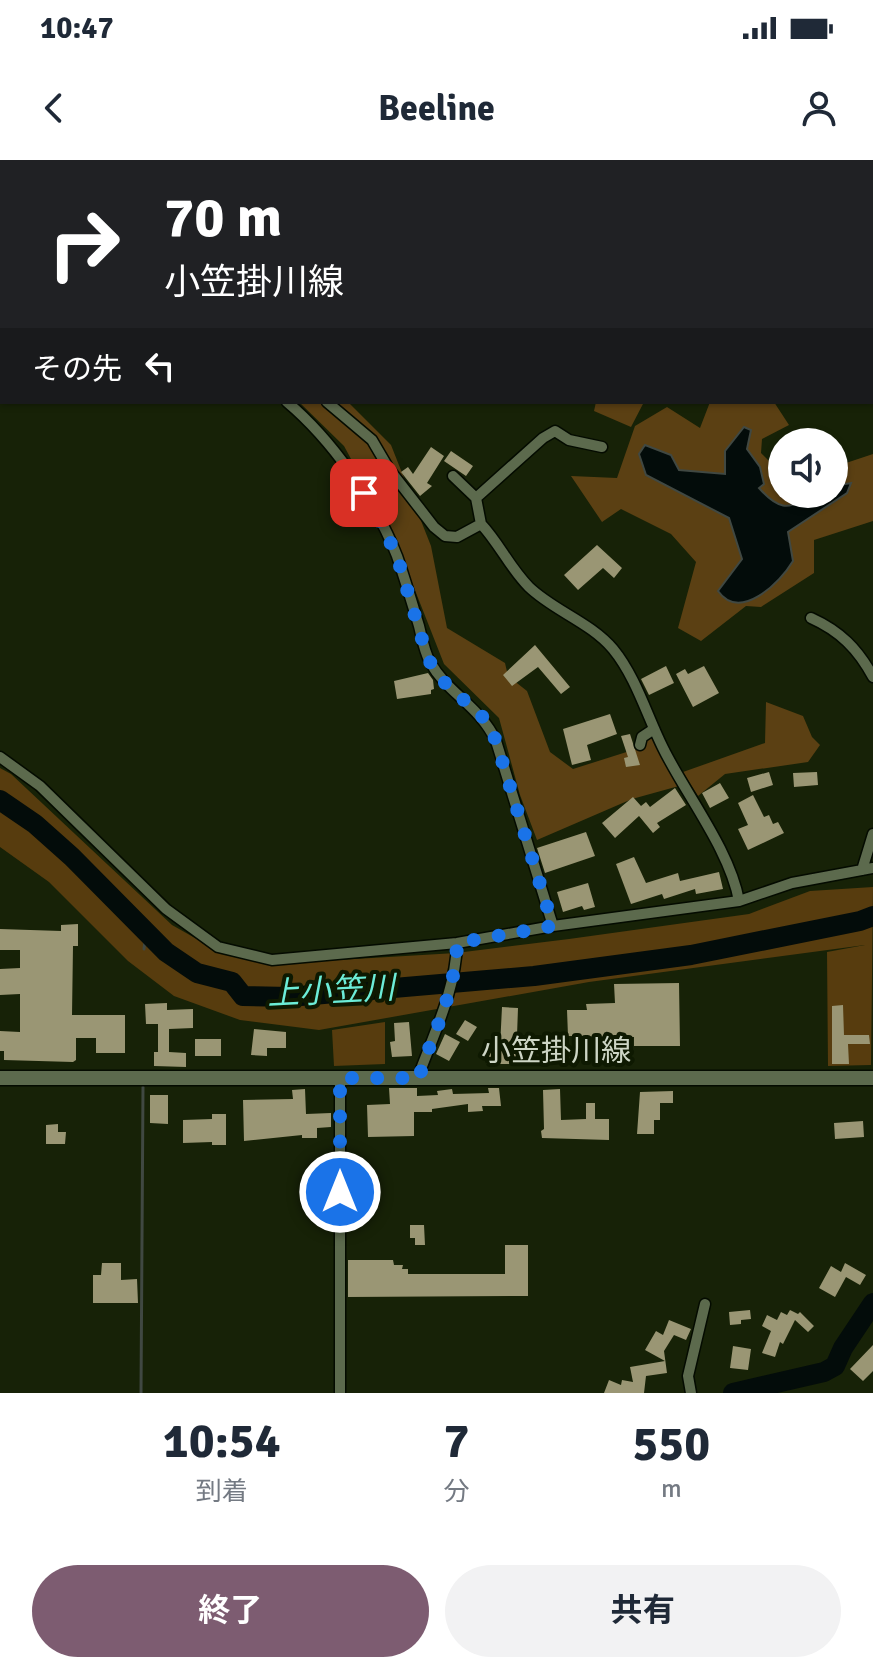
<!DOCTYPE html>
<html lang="ja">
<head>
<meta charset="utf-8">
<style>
  :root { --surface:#fff; --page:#f2f2f3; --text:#1f2937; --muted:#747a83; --accent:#7d5c71 }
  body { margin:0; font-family:Signika,"Noto Sans JP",sans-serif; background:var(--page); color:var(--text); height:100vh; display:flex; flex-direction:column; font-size:30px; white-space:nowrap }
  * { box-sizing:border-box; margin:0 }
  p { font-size:26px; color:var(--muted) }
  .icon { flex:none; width:44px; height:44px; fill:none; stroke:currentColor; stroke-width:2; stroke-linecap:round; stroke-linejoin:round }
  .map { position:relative; height:1233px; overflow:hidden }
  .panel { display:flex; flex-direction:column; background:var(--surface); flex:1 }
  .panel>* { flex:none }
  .top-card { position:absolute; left:0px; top:0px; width:874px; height:244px; box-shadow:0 2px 6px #0004; background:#202124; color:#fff; overflow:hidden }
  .tools { position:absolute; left:768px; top:268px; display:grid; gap:16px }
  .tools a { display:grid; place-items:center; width:80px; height:80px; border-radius:50%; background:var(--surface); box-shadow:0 2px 6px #0004; font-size:40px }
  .pin { position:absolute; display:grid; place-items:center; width:68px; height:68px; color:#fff; margin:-34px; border-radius:16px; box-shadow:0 4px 12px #0006 }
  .me { position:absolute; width:88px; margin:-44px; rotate:0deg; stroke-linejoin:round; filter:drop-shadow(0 0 6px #0008) }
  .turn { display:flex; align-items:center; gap:28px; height:168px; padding:0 32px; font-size:36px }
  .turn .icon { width:104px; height:104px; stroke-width:2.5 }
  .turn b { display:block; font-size:56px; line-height:68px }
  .then { display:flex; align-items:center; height:76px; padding:0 32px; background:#0003; gap:16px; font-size:30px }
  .eta { display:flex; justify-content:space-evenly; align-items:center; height:136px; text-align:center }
  .eta b { font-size:48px; font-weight:700; line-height:56px }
  .button { display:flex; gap:16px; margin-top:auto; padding:16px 32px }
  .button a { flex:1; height:92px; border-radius:48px; background:var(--accent); color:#fff; font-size:32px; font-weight:700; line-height:92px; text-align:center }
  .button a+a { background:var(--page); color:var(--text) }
  .status { display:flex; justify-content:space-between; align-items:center; height:56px; padding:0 40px; background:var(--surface); direction:ltr }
  .status svg { height:22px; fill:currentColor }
  header { display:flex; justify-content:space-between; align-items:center; height:104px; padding:0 32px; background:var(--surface); font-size:36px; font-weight:700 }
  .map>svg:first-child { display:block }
  .green { fill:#573c0e }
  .forest { fill:#5b4013 }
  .water { fill:#030c0a; stroke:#404842; stroke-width:2 }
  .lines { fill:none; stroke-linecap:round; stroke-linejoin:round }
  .stream { stroke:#404842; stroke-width:3 }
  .river { stroke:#030c0a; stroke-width:20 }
  .building { fill:#9a9674 }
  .minor-casing { stroke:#040b00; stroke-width:13 }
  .secondary-casing { stroke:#040b00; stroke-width:17 }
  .minor { stroke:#5c6a4d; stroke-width:10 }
  .secondary { stroke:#5c6a4d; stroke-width:14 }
  .route { stroke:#1a73e8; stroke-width:14; stroke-dasharray:0 25.2 }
  .labels { text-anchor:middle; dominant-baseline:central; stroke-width:8; stroke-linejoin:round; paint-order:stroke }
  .street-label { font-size:30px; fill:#cdd5c5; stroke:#0e1901 }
  .water-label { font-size:32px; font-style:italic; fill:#6cedd8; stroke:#0e1901 }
</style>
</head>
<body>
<div class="status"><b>10:47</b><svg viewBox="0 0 49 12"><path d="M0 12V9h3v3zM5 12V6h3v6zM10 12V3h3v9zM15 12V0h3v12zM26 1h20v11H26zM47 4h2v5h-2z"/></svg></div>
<header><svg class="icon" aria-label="back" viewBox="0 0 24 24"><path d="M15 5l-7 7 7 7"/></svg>Beeline<svg class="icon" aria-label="person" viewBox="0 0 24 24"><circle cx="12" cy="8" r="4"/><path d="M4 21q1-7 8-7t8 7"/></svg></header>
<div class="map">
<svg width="873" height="1233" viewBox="0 0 873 1233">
  <rect width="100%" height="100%" fill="#172207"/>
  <!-- green -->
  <path class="green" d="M0 608 11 614 172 765 218 791 270 804 456 793 569 779 749 754 810 731 873 727 871 905 828 906 827 792 865 785 589 822 319 870 240 860 174 836 128 801 49 722 0 687Z
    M385 862V904L334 906 332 870Z"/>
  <!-- forest -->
  <path class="forest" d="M299 242H348L391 285 431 386 447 468 505 503 508 516 527 531 550 592 573 609 636 589 651 568 679 626 632 639 537 680 520 635 499 558 444 504 396 382 344 286Z
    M596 242H644L631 267 594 251Z
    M710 242H774L789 265 762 279 761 293 782 314V334H834V307L873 294V361L814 380V413L761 447 746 446 701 481 678 468 696 402 671 374 621 349 602 362 571 316 617 318 635 266 667 247 700 268Z
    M766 542 803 556 812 577 820 585 808 602 725 614 698 636 683 612 765 583Z"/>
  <!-- water -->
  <path class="water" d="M744 267 751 270 747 289 760 307 764 324 759 328C791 364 795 334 834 334V326L851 323 847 333 788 372 793 401C780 423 740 462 718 431L742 399 729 358 646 315 639 294 645 285 671 295 679 310 725 314V291Z"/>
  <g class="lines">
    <!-- stream -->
    <path class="stream" d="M144 789 146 772
      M141 1233 143 927"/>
    <!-- river -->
    <path class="river" d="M0 640 35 664 72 697 166 792 197 813 232 822 243 836 289 837 534 816 691 795 860 761 873 756
      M733 1233 824 1212 835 1206 843 1188 873 1143"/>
  </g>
  <!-- building -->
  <path class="building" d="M431 287 444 296 427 323 432 326 420 336 401 312 408 307 413 314Z
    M451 291 473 306 466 316 444 301Z
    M597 385 622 408 614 418 603 408 578 430 564 415Z
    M535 485 570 527 561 534 538 507 512 526 503 515Z
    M666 506 674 523 649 535 641 519Z
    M704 506 719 533 693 547 676 514 685 509 688 514Z
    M428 513 433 520 434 529 431 530V534L397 539 394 521Z
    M610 554 617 574 587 585 591 600 572 605 563 569Z
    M630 574 640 605 626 607 624 598 628 597 621 576Z
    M769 612 773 625 751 632 747 618Z
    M817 612 818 625 794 627 793 613Z
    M720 623 729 638 710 648 702 633Z
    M675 628 686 645 657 663 660 667 653 673 639 656 615 678 602 663 633 637 641 646 646 642 650 647Z
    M753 635 764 657 769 655 773 664 778 662 784 673 748 690 738 669 748 665 738 643Z
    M586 672 595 696 545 713 537 688Z
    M634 697 646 723 678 713 680 721 719 712 723 729 696 734 695 729 664 739 662 734 631 744 616 704Z
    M588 723 595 747 584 750 582 746 563 752 557 732Z
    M78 764V786H73L72 855H125V893H96V878H76V900L73 902 4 900V891H0V871L20 872V834L0 835V809L20 808V790H0V769L61 771V765Z
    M679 823 680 886H634V877L568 876 567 850H587L586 844 615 843 614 824Z
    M167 843V850L193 849V868L169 869V892L186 893V907L154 906V892H158V864H146L145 844Z
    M843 845 844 875H869L870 884H848L849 904H832V846Z
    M502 847 518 848 517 876H527L526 887 516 886 517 904H486V887H500Z
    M465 860 477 867 468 881 456 874Z
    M409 862 412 896 392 897 390 882 395 881 394 863Z
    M254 869 286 872V888H267V896L251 895Z
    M445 874 460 882 449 901 436 894Z
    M195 879H221V896H195Z
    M389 928H417V936L438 935 437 931 452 929 453 934 489 933 488 928H499L501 946H482L483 951 468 952V944L432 949V952H414V976L368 977 367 945 390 944Z
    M305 929 306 954 331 953V967L317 968V978H302V975L244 981 243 940 293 939 292 930Z
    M560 929 561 960 586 959V943H595V959H609V980L542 978 541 971 544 969 543 930Z
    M673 931V943H660V960H654V974H637L640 932Z
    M150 935H168V964L150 963Z
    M212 954H226V985H212V982L183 983V960L212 959Z
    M863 961 864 977 835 979 834 963Z
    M58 964V972H66L65 984H46V965Z
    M348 1052H365V1064H348Z
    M410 1065H424L425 1085H415V1078H410Z
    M505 1085H528V1136L348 1137V1100H393L394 1105H403L402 1109H408V1114H505Z
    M102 1103H121V1120L137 1119 138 1143H93V1115H101Z
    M845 1103 866 1115 860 1125 846 1117 835 1137 819 1128 831 1106 841 1112Z
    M750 1150 751 1159 741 1160V1164L730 1165 729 1152Z
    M790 1150 798 1154 800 1152 814 1166 808 1172 795 1160 783 1184 780 1182 775 1197 762 1193 771 1171 762 1166 767 1155 777 1160 781 1152 787 1155Z
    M669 1160 691 1169 686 1180 674 1175 664 1191 667 1213 646 1216 644 1233H604L609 1220 621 1225 622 1220 633 1222 630 1207 665 1201 645 1190 656 1171 663 1175Z
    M873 1185V1211L863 1221 850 1209Z
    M733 1186 751 1189 748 1210 730 1208Z"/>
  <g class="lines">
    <defs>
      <path id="minor" d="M92 0 93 2
        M0 116H2
        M287 242C331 279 376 342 397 396 405 419 412 443 419 466 422 478 424 491 430 502 448 534 479 545 496 581L553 766
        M327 242 372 280 389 309 434 367 445 376 457 377 481 364C499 383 510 408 529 427 554 451 590 462 613 489 636 517 647 556 663 588 686 635 730 690 739 741
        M453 316 476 338 481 364
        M476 338 543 278 555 271 569 280 602 287
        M811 458C840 471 858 489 873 517
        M640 585 642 577 654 569
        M0 597 40 626 166 749 218 787 272 800 457 783 553 766 739 741 792 723 873 708
        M862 710 873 674
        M421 918V909C436 869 456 827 457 783
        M340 1233V918
        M691 1233 688 1216 705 1144"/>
      <path id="secondary" d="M0 918H873"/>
    </defs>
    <!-- minor casing -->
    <use href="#minor" class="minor-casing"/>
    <!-- secondary casing -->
    <use href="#secondary" class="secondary-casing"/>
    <!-- minor -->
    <use href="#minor" class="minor"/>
    <!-- secondary -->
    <use href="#secondary" class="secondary"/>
  </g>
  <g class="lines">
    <!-- route -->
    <path class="route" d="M340 1032V918H421V909C436 869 456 827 457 783L553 766 496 581 487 561 443 521 428 499 396 393 364 333"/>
  </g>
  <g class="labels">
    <!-- street labels -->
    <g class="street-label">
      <text x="556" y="891">小笠掛川線</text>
    </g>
    <!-- water labels -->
    <g class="water-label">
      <text transform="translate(331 831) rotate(-3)">上小笠川</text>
    </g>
  </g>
</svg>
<div class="tools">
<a><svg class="icon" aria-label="sound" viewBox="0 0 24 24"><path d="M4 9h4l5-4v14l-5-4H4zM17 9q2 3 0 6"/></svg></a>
</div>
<div class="pin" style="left:364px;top:333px;background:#d93025"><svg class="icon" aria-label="arrive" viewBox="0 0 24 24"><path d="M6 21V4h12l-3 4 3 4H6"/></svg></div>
<svg class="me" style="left:340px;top:1032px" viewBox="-20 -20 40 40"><circle r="17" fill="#1a73e8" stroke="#fff" stroke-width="3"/><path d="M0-11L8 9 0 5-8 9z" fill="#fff"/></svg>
<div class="top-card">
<div class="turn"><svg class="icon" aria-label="right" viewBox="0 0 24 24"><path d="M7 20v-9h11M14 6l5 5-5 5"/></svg><div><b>70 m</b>小笠掛川線</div></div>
<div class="then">その先<svg class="icon" aria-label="left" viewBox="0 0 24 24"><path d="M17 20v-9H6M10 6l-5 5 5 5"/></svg></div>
</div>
</div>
<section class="panel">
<div class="eta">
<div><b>10:54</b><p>到着</p></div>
<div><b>7</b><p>分</p></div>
<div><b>550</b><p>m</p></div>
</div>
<div class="button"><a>終了</a><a>共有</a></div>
</section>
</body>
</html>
